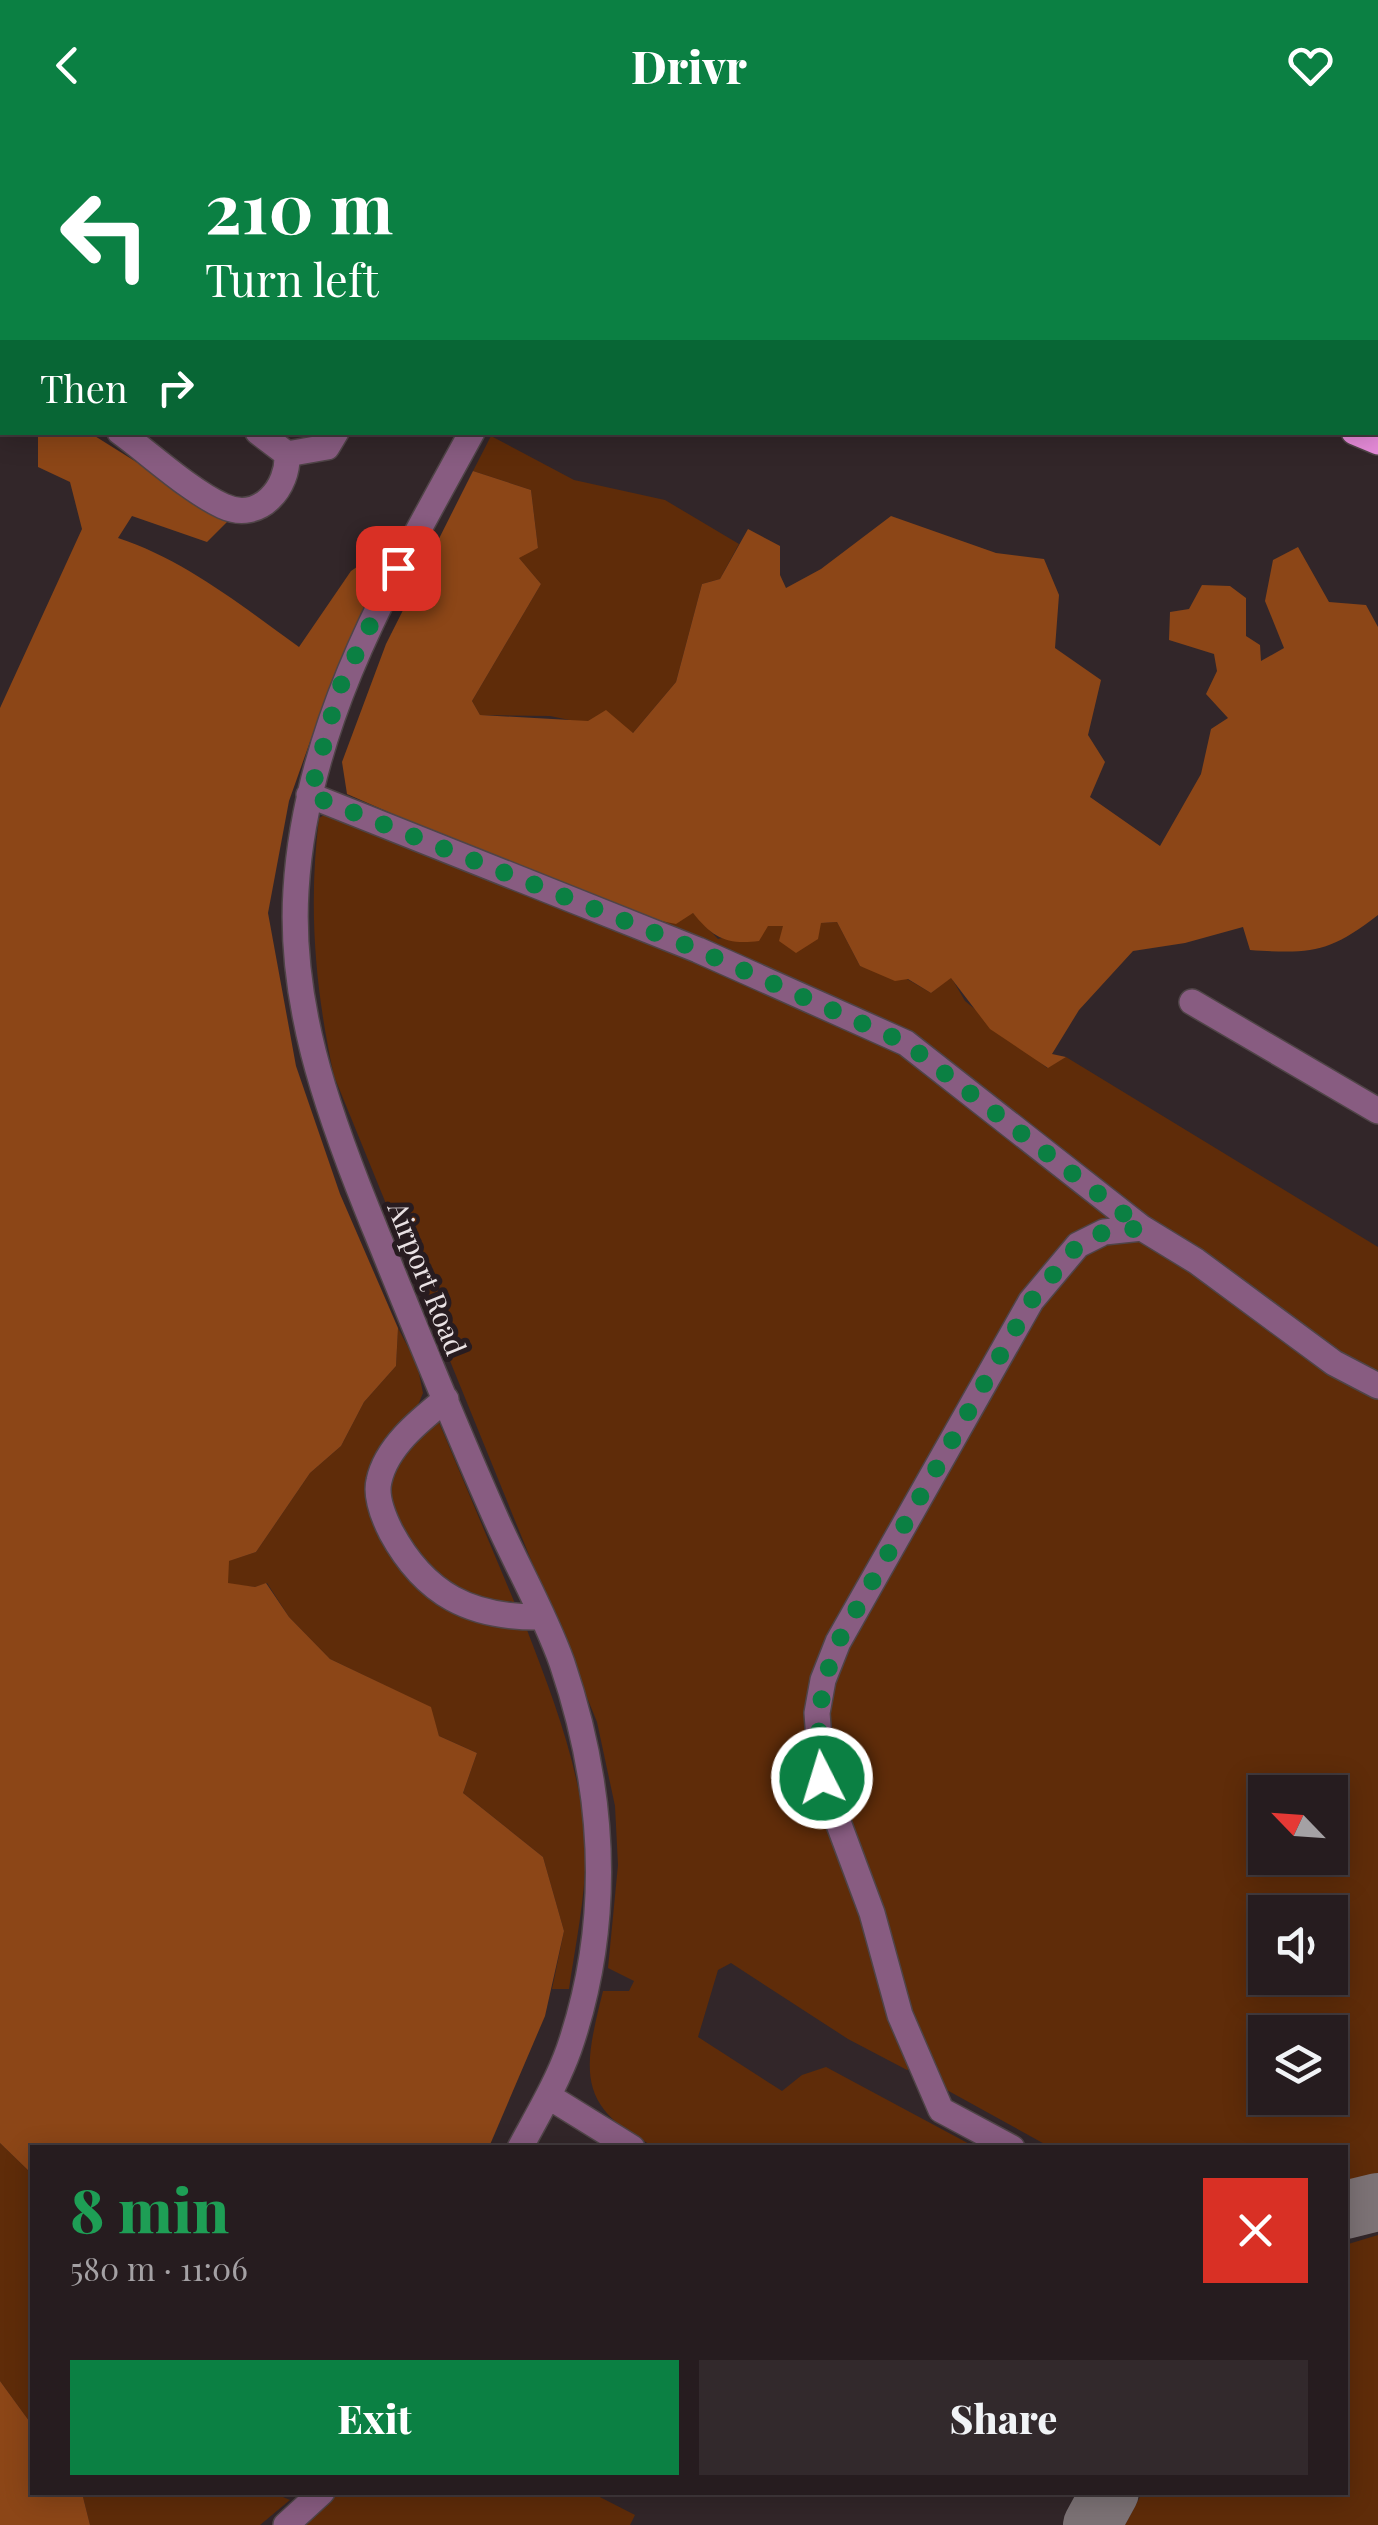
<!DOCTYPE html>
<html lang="en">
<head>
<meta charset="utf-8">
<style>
  :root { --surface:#261c1f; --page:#32292c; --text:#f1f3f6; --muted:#a4a1a4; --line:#423a3d; --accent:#0b8043 }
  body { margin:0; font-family:"Playfair Display",serif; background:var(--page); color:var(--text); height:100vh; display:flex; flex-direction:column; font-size:38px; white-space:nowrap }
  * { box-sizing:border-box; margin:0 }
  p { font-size:32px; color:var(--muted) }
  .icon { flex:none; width:55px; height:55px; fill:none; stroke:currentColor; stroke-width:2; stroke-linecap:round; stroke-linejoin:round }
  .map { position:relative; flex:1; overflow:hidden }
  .sheet { position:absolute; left:30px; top:2015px; width:1318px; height:350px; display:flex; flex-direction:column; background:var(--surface); border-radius:0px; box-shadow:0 5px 25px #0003,0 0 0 2px var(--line) }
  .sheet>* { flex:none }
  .banner { position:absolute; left:0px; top:0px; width:1380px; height:305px; box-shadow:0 5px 25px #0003,0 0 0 2px var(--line); background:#0b8043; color:#fff; overflow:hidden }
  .needle { width:65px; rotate:295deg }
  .buttons { position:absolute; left:1248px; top:1645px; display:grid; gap:20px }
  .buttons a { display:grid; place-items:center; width:100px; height:100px; border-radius:0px; background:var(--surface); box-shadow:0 5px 25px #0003,0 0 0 2px var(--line); font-size:50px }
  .pin { position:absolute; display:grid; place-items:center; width:85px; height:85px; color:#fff; margin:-42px; border-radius:20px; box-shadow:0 5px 15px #0006 }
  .me { position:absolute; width:110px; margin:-55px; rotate:355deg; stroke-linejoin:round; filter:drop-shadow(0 0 8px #0008) }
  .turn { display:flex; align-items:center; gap:35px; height:210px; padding:0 40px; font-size:45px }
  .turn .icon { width:130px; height:130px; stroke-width:2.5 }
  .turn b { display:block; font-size:70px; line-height:85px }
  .then { display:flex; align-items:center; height:95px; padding:0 40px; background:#0003; gap:20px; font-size:38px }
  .round { display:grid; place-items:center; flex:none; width:105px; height:105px; border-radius:0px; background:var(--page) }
  .head { display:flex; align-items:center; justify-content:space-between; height:170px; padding:0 40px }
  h1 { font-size:60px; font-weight:800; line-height:75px; color:#1e9e55 }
  .cta { display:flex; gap:20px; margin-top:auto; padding:20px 40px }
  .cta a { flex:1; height:115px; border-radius:0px; background:var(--accent); color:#fff; font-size:40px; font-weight:800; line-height:115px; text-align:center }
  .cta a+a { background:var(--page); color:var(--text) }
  header { display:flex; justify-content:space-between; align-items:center; height:130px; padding:0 40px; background:var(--accent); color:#fff; font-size:45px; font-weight:800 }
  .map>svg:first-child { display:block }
  .green { fill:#5f2c09; fill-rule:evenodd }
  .forest { fill:#8c4617 }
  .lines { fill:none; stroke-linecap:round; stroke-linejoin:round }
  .taxiway { stroke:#7c7275; stroke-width:58 }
  .minor-casing { stroke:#4f4447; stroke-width:28 }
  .major-casing { stroke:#4f4447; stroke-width:28 }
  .minor { stroke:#885c81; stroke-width:25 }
  .major { stroke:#e68bd9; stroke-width:25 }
  .route { stroke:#0b8043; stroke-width:18; stroke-dasharray:0 32.4 }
  .labels { text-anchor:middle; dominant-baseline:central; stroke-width:10; stroke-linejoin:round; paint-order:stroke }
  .street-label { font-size:28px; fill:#eae2e4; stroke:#281c20 }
</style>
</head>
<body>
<header><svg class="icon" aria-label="back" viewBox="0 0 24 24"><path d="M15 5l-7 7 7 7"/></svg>Drivr<svg class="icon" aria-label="heart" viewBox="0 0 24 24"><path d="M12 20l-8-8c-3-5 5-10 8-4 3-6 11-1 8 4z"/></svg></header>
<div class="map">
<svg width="1378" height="2395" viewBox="0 0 1378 2395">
  <rect width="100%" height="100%" fill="#322629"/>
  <!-- green -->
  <path class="green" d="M491 306 574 350 665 370 739 414 720 449 702 454 676 552 633 603 550 586 480 585 472 571 541 454 518 427 538 418 531 360 473 341Z
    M331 681 879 908 1120 1092 1073 1111 812 1567 914 1936 907 1940 848 1909 731 1833 718 1840 698 1907 782 1961 802 1945 826 1937 975 2017H655C574 1977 584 1938 603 1861H629L634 1851 608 1838 618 1735 615 1676 597 1592 334 946C315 859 308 777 319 688Z
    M693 783 718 809 768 796 837 792 860 836 907 849 931 863 951 847 965 871 1047 938 1066 927 1378 1117V1250L1267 1177 945 936 648 789Z
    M1114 1108 1142 1110 1378 1262V2043L1345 2051V2018L1050 2017 945 1959 917 1906 825 1618 833 1539 1061 1143 1082 1120ZM1265 1662H1330V1728H1265ZM1265 1782H1330V1848H1265ZM1265 1902H1330V1968H1265Z
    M398 1198 417 1234 423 1263 373 1384 489 1494 527 1500C552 1565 580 1637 585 1707 588 1757 576 1810 569 1859H552L564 1801 543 1727 463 1663 477 1623 439 1606 430 1577 330 1529 289 1487 267 1453 255 1457 228 1454V1431L256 1422 310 1343 341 1316 364 1272 396 1236Z
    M438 1290 516 1476 511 1471C504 1472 494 1475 487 1475 447 1470 385 1397 388 1357 390 1327 418 1309 438 1290Z
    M0 2013 32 2044V2295L0 2251Z
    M1378 2105V2395H1125L1142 2363 1345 2362V2115Z
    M271 2362 290 2370 260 2395H90L82 2363Z
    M340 2362 592 2363 635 2385 630 2395H303Z"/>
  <!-- forest -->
  <path class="forest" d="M528 0H727L736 2H533Z
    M38 303H90L229 390 207 412 132 386 118 408C185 430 242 476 299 517L351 441 373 426 387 437 317 592 289 671 268 783 296 936 340 1064 398 1198 396 1236 364 1272 341 1316 310 1343 256 1422 229 1431 228 1453 255 1457 266 1453 289 1487 330 1529 431 1577 439 1606 477 1623 463 1663 543 1727 564 1801 545 1886 489 2017 32 2018V2044L0 2013V578L82 399 70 352 38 337Z
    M473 341 531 360 538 418 519 428 541 454 472 571 480 585 588 591 606 580 633 603 676 552 702 454 720 449 748 399 780 416V445L786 458 821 439 891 386 996 423 1044 429 1059 465 1055 518 1101 550 1088 605 1105 632 1090 667 1160 716 1201 644 1211 599 1228 588 1206 564 1217 541 1214 524 1169 510 1170 482 1189 479 1202 455 1230 456 1246 468V506L1260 515 1261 531 1284 518 1265 471 1273 430 1298 417 1329 472 1366 475 1378 497V785C1329 823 1311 824 1250 820L1243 797 1185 813 1133 821 1079 880 1052 924 1066 927 1048 938 990 899 951 848 931 863 908 849 895 851 860 836 837 792 821 793 818 809 796 823 779 811 783 796H768L759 811C727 815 713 808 693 783L676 794C572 774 446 706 347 664L342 632 386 514Z
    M0 2251 32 2295V2362L82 2363 90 2395H0Z"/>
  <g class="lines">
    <!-- taxiway -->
    <path class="taxiway" d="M1345 2080 1378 2072
      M1092 2395 1110 2362"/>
    <defs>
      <path id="minor" d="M222 2 223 0
        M828 2V0
        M1102 2V0
        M1345 2V0
        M0 292 2 290
        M120 302C150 324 190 361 223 376 260 393 289 357 287 324
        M258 302 287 324
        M472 302C393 447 306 591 296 760 289 871 326 977 367 1079 409 1183 451 1288 497 1391 518 1438 545 1485 562 1533 605 1660 613 1791 569 1919 557 1953 537 1986 520 2018
        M287 324 327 317 336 302
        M309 665 698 820 906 913 1142 1098 1196 1131 1334 1233 1378 1256
        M1192 872 1378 981
        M446 1269C420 1290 386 1317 379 1351 375 1367 384 1388 391 1402 425 1465 471 1488 541 1487
        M548 1966 632 2018
        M1012 2018 941 1980 900 1885 872 1783 822 1649 817 1583 823 1550 838 1512 1031 1171 1078 1115 1104 1102 1142 1098
        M286 2395 322 2362"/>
      <path id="major" d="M494 0 500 2
        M1354 302 1378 312"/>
    </defs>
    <!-- minor casing -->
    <use href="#minor" class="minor-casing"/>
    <!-- major casing -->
    <use href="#major" class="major-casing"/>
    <!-- minor -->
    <use href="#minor" class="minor"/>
    <!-- major -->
    <use href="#major" class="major"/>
  </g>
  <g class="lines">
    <!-- route -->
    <path class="route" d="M398 438 339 559 310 665 698 820 906 913 1142 1098 1104 1102 1078 1115 1031 1171 838 1512C819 1559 815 1598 822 1648"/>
  </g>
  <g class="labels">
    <!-- street labels -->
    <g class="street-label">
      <text transform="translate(428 1148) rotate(68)">Airport Road</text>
    </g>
  </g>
</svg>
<div class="buttons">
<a><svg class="needle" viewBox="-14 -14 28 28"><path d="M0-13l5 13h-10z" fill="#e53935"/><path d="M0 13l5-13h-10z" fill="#a4a1a4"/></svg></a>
<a><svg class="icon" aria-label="sound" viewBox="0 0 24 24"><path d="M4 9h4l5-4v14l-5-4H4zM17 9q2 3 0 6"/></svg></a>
<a><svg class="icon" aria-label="layers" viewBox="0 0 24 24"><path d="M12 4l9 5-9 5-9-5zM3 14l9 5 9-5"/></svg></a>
</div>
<div class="pin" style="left:398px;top:438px;background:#d93025"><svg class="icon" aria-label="arrive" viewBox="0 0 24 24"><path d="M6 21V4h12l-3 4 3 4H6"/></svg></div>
<svg class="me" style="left:822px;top:1648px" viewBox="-20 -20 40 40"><circle r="17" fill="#0b8043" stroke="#fff" stroke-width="3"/><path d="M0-11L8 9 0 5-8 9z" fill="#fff"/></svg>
<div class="banner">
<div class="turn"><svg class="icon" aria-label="left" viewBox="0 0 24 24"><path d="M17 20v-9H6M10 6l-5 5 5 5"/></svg><div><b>210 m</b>Turn left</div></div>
<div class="then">Then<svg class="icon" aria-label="right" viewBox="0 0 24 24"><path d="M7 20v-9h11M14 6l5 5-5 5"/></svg></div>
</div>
<section class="sheet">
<div class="head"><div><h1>8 min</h1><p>580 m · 11:06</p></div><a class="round" style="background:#d93025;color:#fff"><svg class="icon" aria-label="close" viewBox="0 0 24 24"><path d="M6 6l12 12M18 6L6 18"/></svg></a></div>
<div class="cta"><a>Exit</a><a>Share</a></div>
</section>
</div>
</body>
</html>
